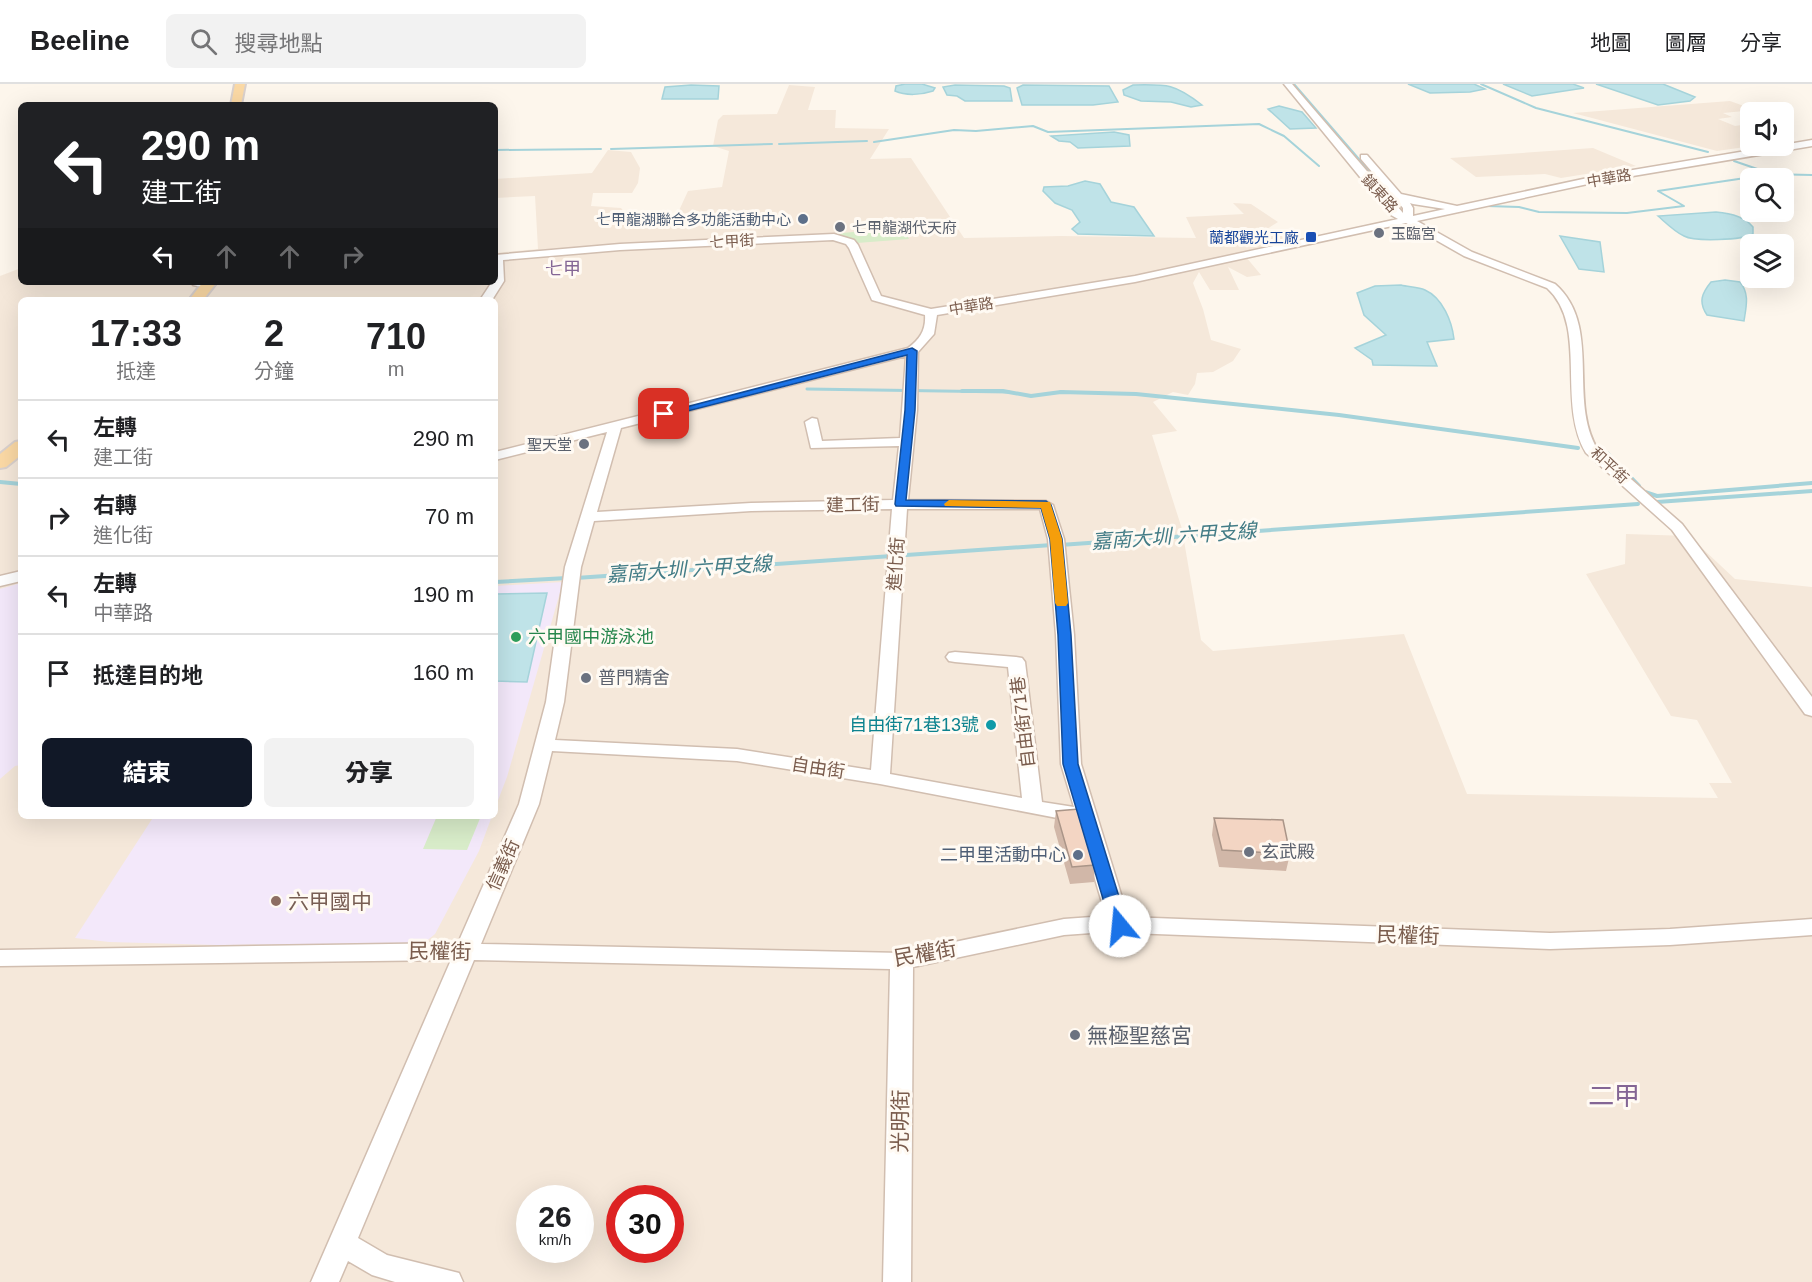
<!DOCTYPE html>
<html lang="zh-TW">
<head>
<meta charset="utf-8">
<style>
  :root { --surface:#fff; --page:#f2f2f2; --text:#202124; --muted:#757577; --line:#e0e0e0; --accent:#111827 }
  body { margin:0; font-family:Helvetica,"Noto Sans TC",sans-serif; background:var(--page); color:var(--text); height:100vh; display:flex; flex-direction:column; font-size:22px; white-space:nowrap }
  * { box-sizing:border-box; margin:0 }
  p { font-size:20px; color:var(--muted) }
  .icon { flex:none; width:33px; height:33px; fill:none; stroke:currentColor; stroke-width:2; stroke-linecap:round; stroke-linejoin:round }
  .map { position:relative; flex:1; overflow:hidden }
  .side { position:absolute; left:18px; top:213px; width:480px; height:522px; display:flex; flex-direction:column; background:var(--surface); border-radius:9px; box-shadow:0 6px 24px #0002 }
  .side>* { flex:none }
  .guide { position:absolute; left:18px; top:18px; width:480px; height:183px; border-radius:9px; box-shadow:0 6px 24px #0002; background:#202124; color:#fff; overflow:hidden }
  .controls { position:absolute; left:1740px; top:18px; display:grid; gap:12px }
  .controls a { display:grid; place-items:center; width:54px; height:54px; border-radius:9px; background:var(--surface); box-shadow:0 6px 24px #0002; font-size:30px }
  .speed { position:absolute; left:516px; top:1101px; display:flex; gap:12px; font-size:30px; font-weight:700; text-align:center }
  .speed>* { display:grid; place-content:center; width:78px; height:78px; border-radius:50%; background:var(--surface); box-shadow:0 6px 24px #0002; line-height:1 }
  .speed small { font-size:15px; font-weight:400 }
  .speed .limit { border:9px solid #d22; background:#fff; color:#111 }
  .pin { position:absolute; display:grid; place-items:center; width:51px; height:51px; color:#fff; margin:-26px; border-radius:12px; box-shadow:0 3px 9px #0006 }
  .me { position:absolute; width:66px; margin:-33px; rotate:343deg; stroke-linejoin:round; filter:drop-shadow(0 0 4px #0008) }
  .turn { display:flex; align-items:center; gap:21px; height:126px; padding:0 24px; font-size:27px }
  .turn .icon { width:78px; height:78px; stroke-width:2.5 }
  .turn b { display:block; font-size:42px; line-height:51px }
  .lanes { display:flex; align-items:center; height:57px; padding:0 24px; background:#0003; justify-content:center; gap:30px; direction:ltr }
  .lanes .off { opacity:.35 }
  .eta { display:flex; justify-content:space-evenly; align-items:center; height:102px; text-align:center }
  .eta b { font-size:36px; font-weight:800; line-height:42px }
  .cta { display:flex; gap:12px; margin-top:auto; padding:12px 24px }
  .cta a { flex:1; height:69px; border-radius:9px; background:var(--accent); color:#fff; font-size:24px; font-weight:800; line-height:69px; text-align:center }
  .cta a+a { background:var(--page); color:var(--text) }
  ul { padding:0; list-style:none }
  li { display:flex; align-items:center; gap:18px; height:78px; padding:0 24px; border-top:2px solid var(--line) }
  li div { flex:1 }
  li b { display:block; font-size:22px }
  li em { font-style:normal }
  header { display:flex; align-items:center; gap:36px; box-sizing:border-box; height:84px; padding:0 30px; background:var(--surface); border-bottom:2px solid var(--line) }
  header strong { font-size:28px }
  nav { display:flex; gap:33px; margin-inline-start:auto; font-size:21px }
  .search { width:420px; height:54px; background:var(--page); display:flex; align-items:center; gap:15px; box-sizing:border-box; padding:0 21px; border-radius:9px; color:var(--muted); font-size:22px }
  .map>svg:first-child { display:block }
  .residential { fill:#f5e8da; fill-rule:evenodd }
  .education { fill:#f3e8fa }
  .green { fill:#d8ecc9 }
  .water { fill:#bfe3e8; stroke:#a5d3da; stroke-width:1.5 }
  .lines { fill:none; stroke-linecap:round; stroke-linejoin:round }
  .stream-far2 { stroke:#a5d3da; stroke-width:2 }
  .stream-far1 { stroke:#a5d3da; stroke-width:3 }
  .stream { stroke:#a5d3da; stroke-width:4 }
  .minor-casing { stroke:#d1beb0; stroke-width:3 }
  .major-casing { stroke:#dad1cd; stroke-width:4 }
  .minor { fill:#fff; fill-rule:evenodd }
  .major { fill:#fbd9a5; fill-rule:evenodd }
  .wall { fill:#d1b7a8 }
  .building { fill:#f3d5c3; stroke:#aa9588; stroke-width:1.5 }
  .route { fill:#1a73e8; stroke:#114b97; stroke-width:1.5 }
  .slow { fill:#f59e0b }
  .service-dot { fill:#5c6f8a; stroke:#fffaf3; stroke-width:2 }
  .worship-dot { fill:#6b7280; stroke:#fffaf3; stroke-width:2 }
  .transit-dot { fill:#1a4fb4; stroke:#fffaf3; stroke-width:2 }
  .leisure-dot { fill:#2e9e5b; stroke:#fffaf3; stroke-width:2 }
  .culture-dot { fill:#0f9aa8; stroke:#fffaf3; stroke-width:2 }
  .education-dot { fill:#8d6e63; stroke:#fffaf3; stroke-width:2 }
  .labels { text-anchor:middle; dominant-baseline:central; stroke-width:6; stroke-linejoin:round; paint-order:stroke }
  .far-street-label { font-size:15px; fill:#7a5c4d; stroke:#fffaf3 }
  .far-service-label { font-size:15px; fill:#4e5e75; stroke:#fffaf3; text-anchor:end }
  .far-worship-label { font-size:15px; fill:#5b616d; stroke:#fffaf3; text-anchor:start }
  .far-transit-label { font-size:15px; fill:#164399; stroke:#fffaf3; text-anchor:end }
  .far-quarter-label { font-size:18px; fill:#846695; stroke:#fffaf3 }
  .street-label { font-size:18px; fill:#7a5c4d; stroke:#fffaf3 }
  .leisure-label { font-size:18px; fill:#27864d; stroke:#fffaf3; text-anchor:start }
  .worship-label { font-size:18px; fill:#5b616d; stroke:#fffaf3; text-anchor:start }
  .culture-label { font-size:18px; fill:#0d838f; stroke:#fffaf3; text-anchor:end }
  .service-label { font-size:18px; fill:#4e5e75; stroke:#fffaf3; text-anchor:end }
  .water-label { font-size:20px; font-style:italic; fill:#437c86; stroke:#fffaf3 }
  .near-education-label { font-size:21px; fill:#785e54; stroke:#fffaf3; text-anchor:start }
  .near-street-label { font-size:21px; fill:#7a5c4d; stroke:#fffaf3 }
  .near-worship-label { font-size:21px; fill:#5b616d; stroke:#fffaf3; text-anchor:start }
  .near-quarter-label { font-size:26px; fill:#846695; stroke:#fffaf3 }
</style>
</head>
<body>
<header>
<strong>Beeline</strong>
<div class="search"><svg class="icon" aria-label="search" viewBox="0 0 24 24"><circle cx="10" cy="10" r="6"/><path d="M15 15l6 6"/></svg>搜尋地點</div>
<nav><a>地圖</a><a>圖層</a><a>分享</a></nav>
</header>
<div class="map">
<svg width="1812" height="1198" viewBox="0 0 1812 1198">
  <rect width="100%" height="100%" fill="#fdf6ec"/>
  <!-- residential -->
  <path class="residential" d="M789 1 815 3 808 26H836L835 44 889 45 870 75 911 74 964 154 1061 152 1196 154 1186 133 1244 130 1233 119 1251 120 1278 138 1267 145 1303 162 1246 173 1261 191 1247 193 1228 183 1239 206H1210L1199 188 1193 199 1203 225 1211 256 1241 265 1233 277 1213 288 1197 289 1195 300 1188 311 1173 308 1153 318 1177 347 1152 351 1182 445 1201 556 1213 567 1404 550 1467 710 1718 714 1709 699H1732L1697 636 1671 632 1586 490 1625 480 1626 450 1689 452 1735 495 1812 503V1198H0V192L21 184V198H495V169L538 165 535 112 495 114V95L592 89 608 66 631 68 640 84 638 99 632 109H593L591 122 621 124 632 138 676 133 688 107 722 103 729 67 713 62 718 36 723 31 777 30ZM21 216H495V732H21ZM530 1114H580V1166H530ZM620 1114H670V1166H620Z
    M1730 17 1755 26 1723 29 1732 33 1718 35 1735 42 1750 40 1752 62 1717 67 1573 29Z
    M1593 64 1636 82 1561 94 1545 90 1476 93 1450 74Z"/>
  <!-- education -->
  <path class="education" d="M563 498 507 693 495 724V502Z
    M21 499V681L15 682 0 695V505Z
    M154 732H492L479 767 435 850 424 859 217 861 109 858 75 854Z"/>
  <!-- green -->
  <path class="green" d="M873 143H903L909 155 857 159 834 153 833 150 872 146Z
    M437 732H481L467 766 423 765Z"/>
  <!-- water -->
  <path class="water" d="M905 0H922L935 4 933 7C921 11 906 12 895 7L896 2Z
    M1408 0H1474L1485 5 1470 8 1430 9Z
    M1503 0H1573L1584 4 1532 12Z
    M1596 0H1663L1695 13 1690 17 1658 21Z
    M691 1 719 2 718 15H662L665 3Z
    M955 1 1004 2 1010 4 1012 17H965L957 12 947 11 943 3Z
    M1023 1 1109 2 1118 18 1093 21H1022L1017 4Z
    M1133 1C1168 0 1175 0 1202 21L1191 23 1171 18 1141 17 1124 11 1123 6Z
    M1279 22 1302 28 1316 44 1290 45 1268 25Z
    M1114 48 1129 51 1130 62 1078 64 1070 58 1059 57 1051 52Z
    M1085 97 1100 100 1111 118 1134 123 1154 152 1078 150 1072 145 1080 138 1072 126 1055 119 1043 107 1044 103 1068 102Z
    M1716 128C1729 129 1744 132 1753 143V150C1743 156 1695 158 1684 152 1675 148 1666 139 1658 132Z
    M1560 152 1600 158 1604 188 1579 185Z
    M1725 196 1740 198C1750 210 1746 223 1744 237L1707 231C1698 218 1702 209 1711 198Z
    M1401 201C1408 203 1418 203 1425 206 1443 214 1452 238 1454 255L1427 258 1437 282 1373 281 1372 276 1355 264 1386 251 1364 231 1357 209 1375 202Z
    M547 509 527 598 495 597V510Z"/>
  <g class="lines">
    <!-- stream-far2 -->
    <path class="stream-far2" d="M1294 0 1397 119
      M1481 0 1536 24 1708 68
      M874 58 954 46 976 47 1033 42 1048 48 1259 40 1284 52 1319 82
      M779 60 867 57
      M611 65 772 60
      M495 66 601 65
      M1734 77 1772 90 1812 91
      M1487 122 1519 123 1539 128 1627 129 1684 122 1658 107 1772 90"/>
    <!-- stream-far1 -->
    <path class="stream-far1" d="M807 305 1009 308
      M1060 308H1064"/>
    <!-- stream -->
    <path class="stream" d="M962 307H1003L1031 312 1061 308 1136 310 1339 331 1578 364
      M1599 367 1607 369 1639 402
      M0 398 21 400
      M1645 408 1657 412 1812 399
      M1657 418 1812 407
      M1060 461 1638 420
      M576 494 1052 461
      M495 498 567 494"/>
    <defs>
      <path id="minor" d="M1284 0H1292L1403 129V124L1361 75V71H1367L1401 110 1457 122 1597 92 1812 56V62L1597 98 1417 137 1472 168 1555 200C1603 242 1567 316 1598 366L1682 440 1812 613V632L1805 630 1672 446 1586 369C1556 319 1589 242 1547 204L1464 172 1406 139 1135 198 937 231 934 250 918 268 917 326 908 416 1046 417 1053 421 1064 455 1074 551 1081 680 1128 833 1550 849 1670 845 1812 835V851L1670 861 1550 865 1105 848 1064 851 913 883 911 1198H883L890 885 474 876 358 1154 387 1171 459 1189 463 1198H395L372 1191 348 1177 339 1198H311L451 876 0 882V866L458 859 519 720 546 618 565 483 607 348 495 376V368L908 264C920 255 926 246 925 231L872 216 849 164 846 160 833 156 620 166 503 176 504 197 492 216H480L492 198H495V171L620 160 834 150 854 156 858 161 881 212 931 225 1135 192 1398 135 1391 131ZM1410 119 1413 120 1445 125 1413 132V124ZM906 272 900 354 822 357 817 335 812 334 805 338 811 364 899 362 893 416 751 419 597 428 621 344ZM892 425 871 686 737 665 555 656 564 618 581 483 594 437 751 427ZM907 425H1040L1048 455 1056 551 1061 680 1074 723 1042 718 1025 578 1022 574 1016 573 955 568 949 569 946 573 949 577 955 578 1008 583 1022 714 890 690ZM552 667 737 677 880 700 1078 738 1106 832 1064 835 902 869 481 860 539 720Z
        M192 198H219C213 203 200 203 193 201Z
        M21 487V497L0 502V492Z"/>
      <path id="major" d="M235 0H245L241 21H231Z
        M203 198H217L203 216H189Z
        M21 357V371L6 383 0 384V370L15 358Z"/>
    </defs>
    <!-- minor casing -->
    <use href="#minor" class="minor-casing"/>
    <!-- major casing -->
    <use href="#major" class="major-casing"/>
    <!-- minor -->
    <use href="#minor" class="minor"/>
    <!-- major -->
    <use href="#major" class="major"/>
  </g>
  <!-- wall -->
  <path class="wall" d="M1056 727 1095 781 1094 798 1070 800 1054 743Z
    M1214 734 1290 770 1286 787 1219 783 1212 751Z"/>
  <!-- building -->
  <path class="building" d="M1079 725 1095 781 1072 783 1056 727Z
    M1214 734 1283 736 1290 770 1222 766Z"/>
  <!-- route -->
  <path class="route" d="M912 264 917 267 915 326 906 416 1046 417 1051 421 1062 455 1071 551 1078 680 1128 842 1126 846H1114L1111 842 1063 680 1058 551 1050 455 1041 424 896 422 895 420 905 326 907 271 664 333 659 330Z"/>
  <!-- slow -->
  <path class="slow" d="M949 416 1050 418 1062 455 1068 519 1066 522H1057L1055 519 1050 455 1041 424 945 422 944 420Z"/>
  <!-- markers -->
  <g class="service-dot">
    <circle cx="803" cy="135" r="6"/>
    <circle cx="1078" cy="771" r="6"/>
  </g>
  <g class="worship-dot">
    <circle cx="840" cy="143" r="6"/>
    <circle cx="1379" cy="149" r="6"/>
    <circle cx="584" cy="360" r="6"/>
    <circle cx="586" cy="594" r="6"/>
    <circle cx="1249" cy="768" r="6"/>
    <circle cx="1075" cy="951" r="6"/>
  </g>
  <rect class="transit-dot" x="1305" y="147" width="12" height="12" rx="3"/>
  <circle class="leisure-dot" cx="516" cy="553" r="6"/>
  <circle class="culture-dot" cx="991" cy="641" r="6"/>
  <circle class="education-dot" cx="276" cy="817" r="6"/>
  <g class="labels">
    <!-- far-street labels -->
    <g class="far-street-label">
      <text transform="translate(1609 94) rotate(-10)">中華路</text>
      <text transform="translate(1380 109) rotate(48)">鎮東路</text>
      <text transform="translate(732 157) rotate(-3)">七甲街</text>
      <text transform="translate(971 222) rotate(-9)">中華路</text>
      <text transform="translate(1610 381) rotate(43)">和平街</text>
    </g>
    <!-- far-service labels -->
    <g class="far-service-label">
      <text x="791" y="135">七甲龍湖聯合多功能活動中心</text>
    </g>
    <!-- far-worship labels -->
    <g class="far-worship-label">
      <text x="852" y="143">七甲龍湖代天府</text>
      <text x="1391" y="149">玉臨宮</text>
      <text x="572" y="360" text-anchor="end">聖天堂</text>
    </g>
    <!-- far-transit labels -->
    <g class="far-transit-label">
      <text x="1299" y="153">蘭都觀光工廠</text>
    </g>
    <!-- far-quarter labels -->
    <g class="far-quarter-label">
      <text x="563" y="185">七甲</text>
    </g>
    <!-- street labels -->
    <g class="street-label">
      <text transform="translate(853 421) rotate(-1)">建工街</text>
      <text transform="translate(896 480) rotate(-86)">進化街</text>
      <text transform="translate(1023 638) rotate(-97)">自由街71巷</text>
      <text transform="translate(818 684) rotate(9)">自由街</text>
      <text transform="translate(503 781) rotate(-66)">信義街</text>
    </g>
    <!-- leisure labels -->
    <g class="leisure-label">
      <text x="528" y="553">六甲國中游泳池</text>
    </g>
    <!-- worship labels -->
    <g class="worship-label">
      <text x="598" y="594">普門精舍</text>
      <text x="1261" y="768">玄武殿</text>
    </g>
    <!-- culture labels -->
    <g class="culture-label">
      <text x="979" y="641">自由街71巷13號</text>
    </g>
    <!-- service labels -->
    <g class="service-label">
      <text x="1066" y="771">二甲里活動中心</text>
    </g>
    <!-- water labels -->
    <g class="water-label">
      <text transform="translate(1174 452) rotate(-4)">嘉南大圳 六甲支線</text>
      <text transform="translate(689 485) rotate(-4)">嘉南大圳 六甲支線</text>
    </g>
    <!-- near-education labels -->
    <g class="near-education-label">
      <text x="288" y="817">六甲國中</text>
    </g>
    <!-- near-street labels -->
    <g class="near-street-label">
      <text transform="translate(1408 851) rotate(2)">民權街</text>
      <text transform="translate(440 867) rotate(1)">民權街</text>
      <text transform="translate(925 869) rotate(-10)">民權街</text>
      <text transform="translate(900 1037) rotate(-89)">光明街</text>
    </g>
    <!-- near-worship labels -->
    <g class="near-worship-label">
      <text x="1087" y="951">無極聖慈宮</text>
    </g>
    <!-- near-quarter labels -->
    <g class="near-quarter-label">
      <text x="1614" y="1012">二甲</text>
    </g>
  </g>
</svg>
<div class="controls">
<a><svg class="icon" aria-label="sound" viewBox="0 0 24 24"><path d="M4 9h4l5-4v14l-5-4H4zM17 9q2 3 0 6"/></svg></a>
<a><svg class="icon" aria-label="search" viewBox="0 0 24 24"><circle cx="10" cy="10" r="6"/><path d="M15 15l6 6"/></svg></a>
<a><svg class="icon" aria-label="layers" viewBox="0 0 24 24"><path d="M12 4l9 5-9 5-9-5zM3 14l9 5 9-5"/></svg></a>
</div>
<div class="speed"><div>26<small>km/h</small></div><div class="limit">30</div></div>
<div class="pin" style="left:664px;top:330px;background:#d93025"><svg class="icon" aria-label="arrive" viewBox="0 0 24 24"><path d="M6 21V4h12l-3 4 3 4H6"/></svg></div>
<svg class="me" style="left:1120px;top:842px" viewBox="-20 -20 40 40"><circle r="19" fill="#fff"/><path d="M0-13L10 11 0 6-10 11z" fill="#1a73e8"/></svg>
<div class="guide">
<div class="turn"><svg class="icon" aria-label="left" viewBox="0 0 24 24"><path d="M17 20v-9H6M10 6l-5 5 5 5"/></svg><div><b>290 m</b>建工街</div></div>
<div class="lanes"><svg class="icon" aria-label="left" viewBox="0 0 24 24"><path d="M17 20v-9H6M10 6l-5 5 5 5"/></svg><svg class="icon off" aria-label="ahead" viewBox="0 0 24 24"><path d="M12 20V5M6 11l6-6 6 6"/></svg><svg class="icon off" aria-label="ahead" viewBox="0 0 24 24"><path d="M12 20V5M6 11l6-6 6 6"/></svg><svg class="icon off" aria-label="right" viewBox="0 0 24 24"><path d="M7 20v-9h11M14 6l5 5-5 5"/></svg></div>
</div>
<section class="side">
<div class="eta">
<div><b>17:33</b><p>抵達</p></div>
<div><b>2</b><p>分鐘</p></div>
<div><b>710</b><p>m</p></div>
</div>
<ul>
<li><svg class="icon" aria-label="left" viewBox="0 0 24 24"><path d="M17 20v-9H6M10 6l-5 5 5 5"/></svg><div><b>左轉</b><p>建工街</p></div><em>290 m</em></li>
<li><svg class="icon" aria-label="right" viewBox="0 0 24 24"><path d="M7 20v-9h11M14 6l5 5-5 5"/></svg><div><b>右轉</b><p>進化街</p></div><em>70 m</em></li>
<li><svg class="icon" aria-label="left" viewBox="0 0 24 24"><path d="M17 20v-9H6M10 6l-5 5 5 5"/></svg><div><b>左轉</b><p>中華路</p></div><em>190 m</em></li>
<li><svg class="icon" aria-label="arrive" viewBox="0 0 24 24"><path d="M6 21V4h12l-3 4 3 4H6"/></svg><div><b>抵達目的地</b></div><em>160 m</em></li>
</ul>
<div class="cta"><a>結束</a><a>分享</a></div>
</section>
</div>
</body>
</html>
